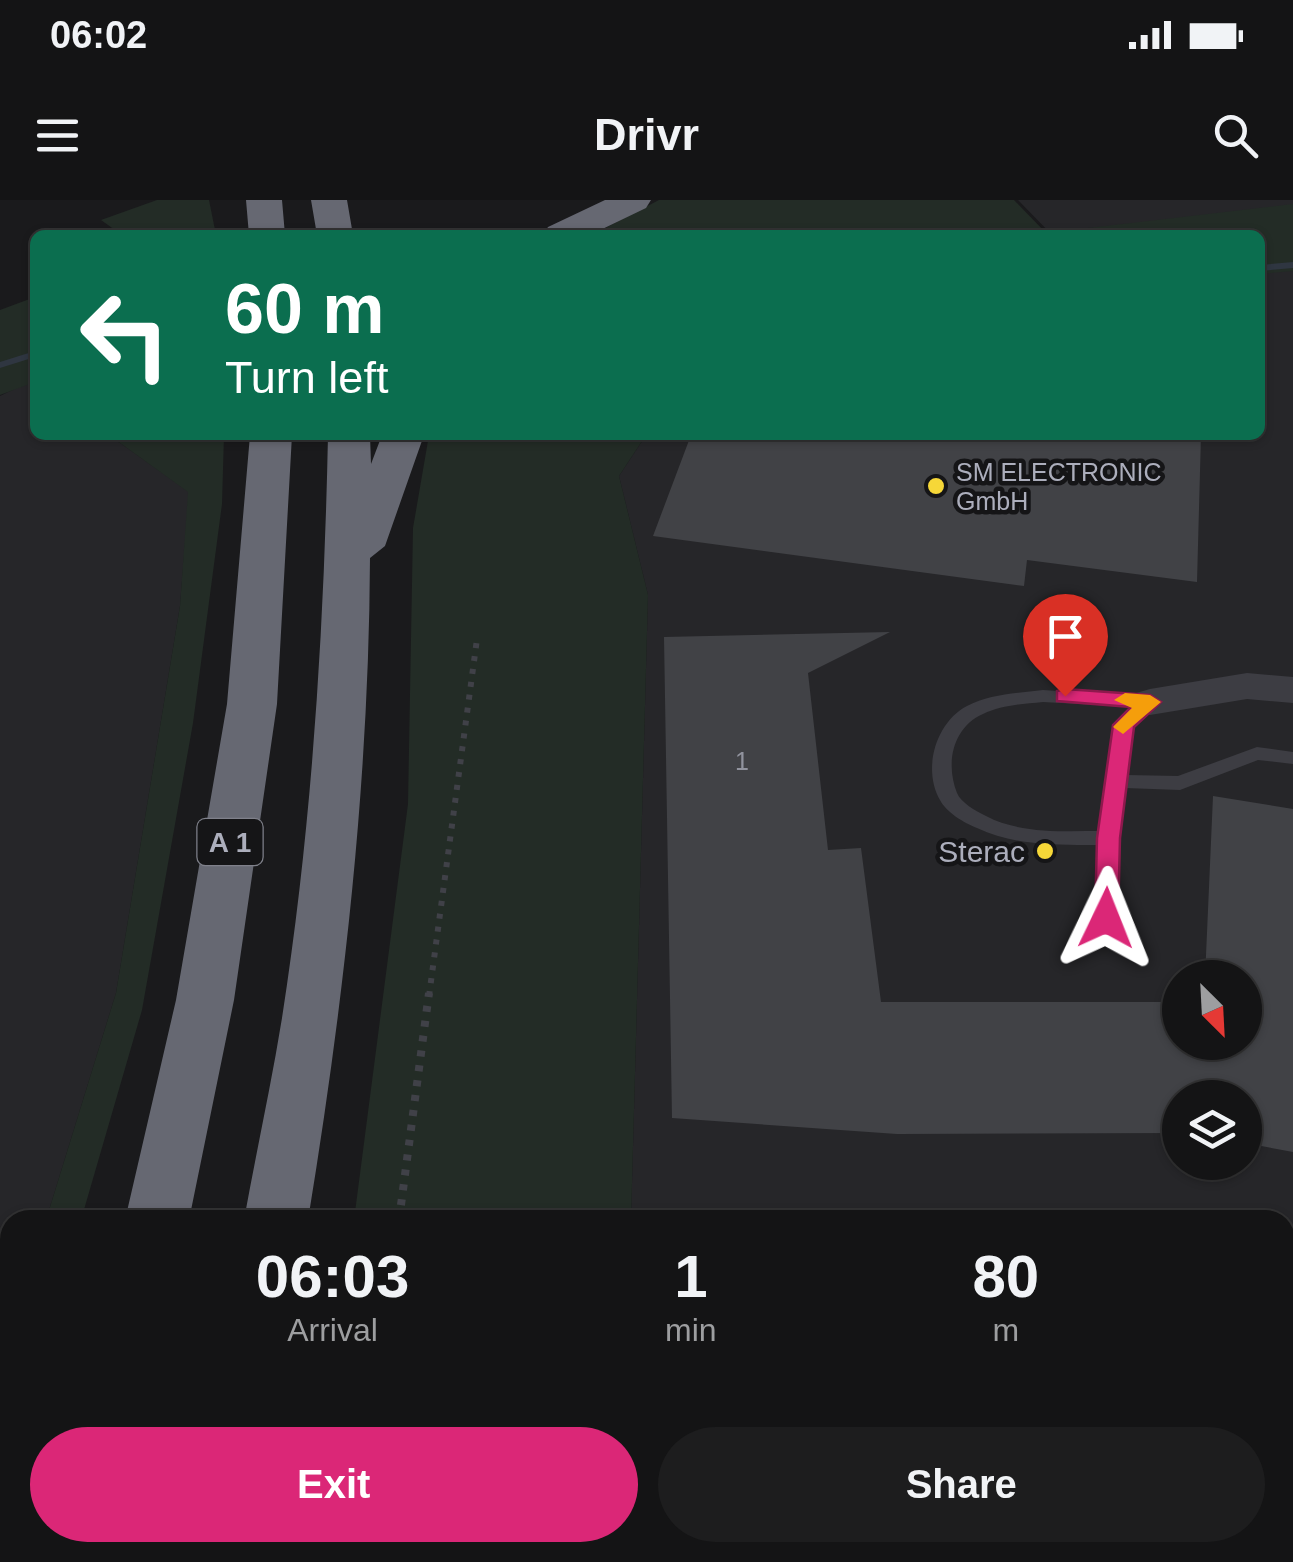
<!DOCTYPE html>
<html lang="en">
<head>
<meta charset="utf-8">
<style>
  :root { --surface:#141415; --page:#1d1d1e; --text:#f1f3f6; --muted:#9d9ea0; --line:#333334; --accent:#db2777 }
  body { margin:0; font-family:Arial,sans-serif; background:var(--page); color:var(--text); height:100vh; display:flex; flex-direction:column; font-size:38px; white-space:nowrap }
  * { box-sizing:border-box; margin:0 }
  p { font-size:32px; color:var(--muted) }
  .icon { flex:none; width:55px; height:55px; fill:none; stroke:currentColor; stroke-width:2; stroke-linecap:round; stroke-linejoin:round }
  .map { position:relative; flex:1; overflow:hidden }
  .side { position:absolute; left:0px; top:1010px; width:1295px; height:352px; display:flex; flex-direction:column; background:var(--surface); border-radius:30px 30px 0 0; box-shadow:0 2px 8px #0004,0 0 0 2px var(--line) }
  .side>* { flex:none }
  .top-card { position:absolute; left:30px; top:30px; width:1235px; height:210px; border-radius:15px; box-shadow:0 2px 8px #0004,0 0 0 2px var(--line); background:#0b6e4f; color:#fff; overflow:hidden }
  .needle { width:65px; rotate:156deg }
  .tools { position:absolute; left:1162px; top:760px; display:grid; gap:20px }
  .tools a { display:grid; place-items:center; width:100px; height:100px; border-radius:50%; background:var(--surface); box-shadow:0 2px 8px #0004,0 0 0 2px var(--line); font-size:50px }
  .pin { position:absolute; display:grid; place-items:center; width:85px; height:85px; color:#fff; margin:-102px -42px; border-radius:50% 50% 50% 0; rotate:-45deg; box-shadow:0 0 10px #0007 }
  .pin .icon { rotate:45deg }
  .me { position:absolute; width:110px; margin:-55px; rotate:2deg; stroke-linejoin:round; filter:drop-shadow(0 0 8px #0008) }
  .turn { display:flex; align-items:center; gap:35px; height:210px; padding:0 30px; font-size:45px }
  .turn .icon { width:130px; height:130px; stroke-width:2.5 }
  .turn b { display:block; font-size:70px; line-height:85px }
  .eta { display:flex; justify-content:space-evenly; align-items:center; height:170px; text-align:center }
  .eta b { font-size:60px; font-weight:600; line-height:70px }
  .button { display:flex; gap:20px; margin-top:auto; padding:20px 30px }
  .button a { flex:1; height:115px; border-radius:60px; background:var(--accent); color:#fff; font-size:40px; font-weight:600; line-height:115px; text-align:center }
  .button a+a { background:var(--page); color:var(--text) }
  .status { display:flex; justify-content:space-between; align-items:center; height:70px; padding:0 50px; background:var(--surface); direction:ltr }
  .status svg { height:28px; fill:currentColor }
  header { display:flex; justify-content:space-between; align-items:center; height:130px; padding:0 30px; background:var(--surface); font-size:45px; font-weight:600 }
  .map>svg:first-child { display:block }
  .built { fill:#262629; fill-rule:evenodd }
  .green { fill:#232c26 }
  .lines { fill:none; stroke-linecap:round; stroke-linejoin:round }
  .stream { fill:#2f3641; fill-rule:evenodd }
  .building { fill:#414246 }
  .path-far1 { stroke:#404148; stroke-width:6; stroke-dasharray:5 8; stroke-linecap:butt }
  .path { stroke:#404148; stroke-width:8; stroke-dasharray:6 9; stroke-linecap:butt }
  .service { fill:#3d3d43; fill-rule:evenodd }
  .minor { fill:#3d3d43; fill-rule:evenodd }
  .motorway { fill:#666872; fill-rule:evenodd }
  .route { fill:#db2777; stroke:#8e194d; stroke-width:2.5 }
  .slow { fill:#f59e0b }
  .poi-dot { fill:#f6d738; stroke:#151517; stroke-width:4 }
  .labels { text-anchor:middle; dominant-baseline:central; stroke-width:9; stroke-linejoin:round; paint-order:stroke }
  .far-poi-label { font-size:25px; fill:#acaebc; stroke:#151517; text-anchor:start }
  .number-label { font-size:25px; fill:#91939e }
  .shield { fill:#151517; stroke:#7f808a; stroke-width:2.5 }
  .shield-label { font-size:28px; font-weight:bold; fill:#acaebc }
  .poi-label { font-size:30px; fill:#acaebc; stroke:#151517; text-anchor:end }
</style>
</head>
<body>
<div class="status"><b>06:02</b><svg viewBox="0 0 49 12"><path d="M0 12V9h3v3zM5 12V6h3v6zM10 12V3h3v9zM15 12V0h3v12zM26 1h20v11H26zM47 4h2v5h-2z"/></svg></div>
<header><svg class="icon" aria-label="menu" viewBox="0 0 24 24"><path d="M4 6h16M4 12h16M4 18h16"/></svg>Drivr<svg class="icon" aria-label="search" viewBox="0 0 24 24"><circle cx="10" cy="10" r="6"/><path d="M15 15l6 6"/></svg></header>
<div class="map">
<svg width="1293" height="1362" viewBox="0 0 1293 1362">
  <rect width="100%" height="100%" fill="#1a1a1c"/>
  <!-- built -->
  <path class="built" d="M1018 0H1293V1362H610V1352H1285V1020H631L648 395 619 276 646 235H1260V35H1052ZM1180 778H1245V842H1180ZM1180 898H1245V962H1180Z
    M33 180 35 235H109L189 292 180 406 116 793 46 1020H10V1136L0 1168V196Z"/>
  <!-- green -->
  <path class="green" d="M157 0H209L216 35H122L101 20Z
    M659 0H1014L1046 33 1293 4V71L1260 74V35H592Z
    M35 97V182L0 195V110Z
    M109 235H224L222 304 193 523 142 810 81 1020H46L116 793 180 406 188 292Z
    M429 235H646L619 276 648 395 631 1020H354L408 604 413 328Z
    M10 1136V1264L0 1298V1168Z
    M309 1352H610V1362H307Z"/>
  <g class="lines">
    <!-- stream -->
    <path class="stream" d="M1293 62V68L1260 71V65Z
      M35 151V157L0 168V162Z"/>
  </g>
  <!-- building -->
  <path class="building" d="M691 235H1201L1197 382 1027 360 1024 386 653 336Z
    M890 432 808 473 828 650 861 648 881 802H1180V842H1245V778H1205L1213 596 1293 609V952L1245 943V898H1180V933L897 934 672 918 664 437Z"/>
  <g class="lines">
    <!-- path-far1 -->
    <path class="path-far1" d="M429 796 477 439"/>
    <!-- path -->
    <path class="path" d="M399 1020 429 793
      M354 1362 355 1352"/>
    <!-- service -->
    <path class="service" d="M1043 490 1156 498 1159 502 1156 506 1132 527 1126 575 1178 576 1257 547 1293 552V564L1258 560 1180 590 1125 588 1119 638 1116 718 1113 723H1099L1096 718 1099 645C1058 645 1015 646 977 628 964 623 946 612 940 600 922 569 936 522 967 506 990 494 1019 493 1043 490ZM1043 502 1133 507 1114 525 1100 631C1063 631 1020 634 986 616 976 611 961 603 957 593 945 563 953 527 983 514 1002 505 1023 504 1043 502Z
      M679 1352H705L704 1362H678Z
      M835 1352H861V1362H835Z"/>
    <!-- minor -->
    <path class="minor" d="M1247 473 1293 477V503L1247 499 1150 515 1136 511 1131 502 1136 493 1150 489Z"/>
    <!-- motorway -->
    <path class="motorway" d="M246 0H282L285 35H249Z
      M311 0H347L353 35H317Z
      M605 0H651L646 8 590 35H543L548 27Z
      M250 235H292L277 504 234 800 189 1020H125L176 800 227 504Z
      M328 235H370L371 264 382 235H424L385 346 370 358C369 581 344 800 308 1020H244C256 953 271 886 282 818 312 626 324 430 328 235Z
      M47 1352H121L119 1362H45Z
      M183 1352H257L255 1362H181Z"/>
  </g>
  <!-- route -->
  <path class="route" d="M1065 489 1150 495 1161 502 1134 527 1120 638 1118 718 1106 727 1095 718 1097 638 1113 525 1131 507 1057 501V491Z"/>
  <!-- slow -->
  <path class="slow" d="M1125 493 1150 495 1161 502 1123 534 1113 527 1132 508 1114 500Z"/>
  <!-- markers -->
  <g class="poi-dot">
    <circle cx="936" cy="286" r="10"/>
    <circle cx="1045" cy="651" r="10"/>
  </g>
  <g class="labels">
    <!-- far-poi labels -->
    <g class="far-poi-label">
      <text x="956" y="272">SM ELECTRONIC<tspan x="956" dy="29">GmbH</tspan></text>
    </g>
    <!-- number labels -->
    <g class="number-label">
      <text x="742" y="561">1</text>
    </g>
    <!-- shield labels -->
    <rect class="shield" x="197.5" y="619" width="65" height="46" rx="8"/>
    <g class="shield-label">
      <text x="230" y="642">A 1</text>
    </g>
    <!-- poi labels -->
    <g class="poi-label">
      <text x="1025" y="651">Sterac</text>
    </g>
  </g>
</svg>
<div class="tools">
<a><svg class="needle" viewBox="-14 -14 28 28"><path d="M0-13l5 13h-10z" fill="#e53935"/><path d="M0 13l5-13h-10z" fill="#9d9ea0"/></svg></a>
<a><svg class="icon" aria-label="layers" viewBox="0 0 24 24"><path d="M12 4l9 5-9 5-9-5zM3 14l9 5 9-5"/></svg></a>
</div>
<div class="pin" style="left:1065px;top:496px;background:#d93025"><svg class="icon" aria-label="arrive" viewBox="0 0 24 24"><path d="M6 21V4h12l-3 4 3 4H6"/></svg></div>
<svg class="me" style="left:1106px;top:718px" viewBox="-20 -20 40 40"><path d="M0-17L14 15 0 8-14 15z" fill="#db2777" stroke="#fff" stroke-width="4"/></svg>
<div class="top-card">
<div class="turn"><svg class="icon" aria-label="left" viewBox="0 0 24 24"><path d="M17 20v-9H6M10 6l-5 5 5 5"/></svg><div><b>60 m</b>Turn left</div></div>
</div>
<section class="side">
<div class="eta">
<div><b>06:03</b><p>Arrival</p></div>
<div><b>1</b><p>min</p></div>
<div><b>80</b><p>m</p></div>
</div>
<div class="button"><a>Exit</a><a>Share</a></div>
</section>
</div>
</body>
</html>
